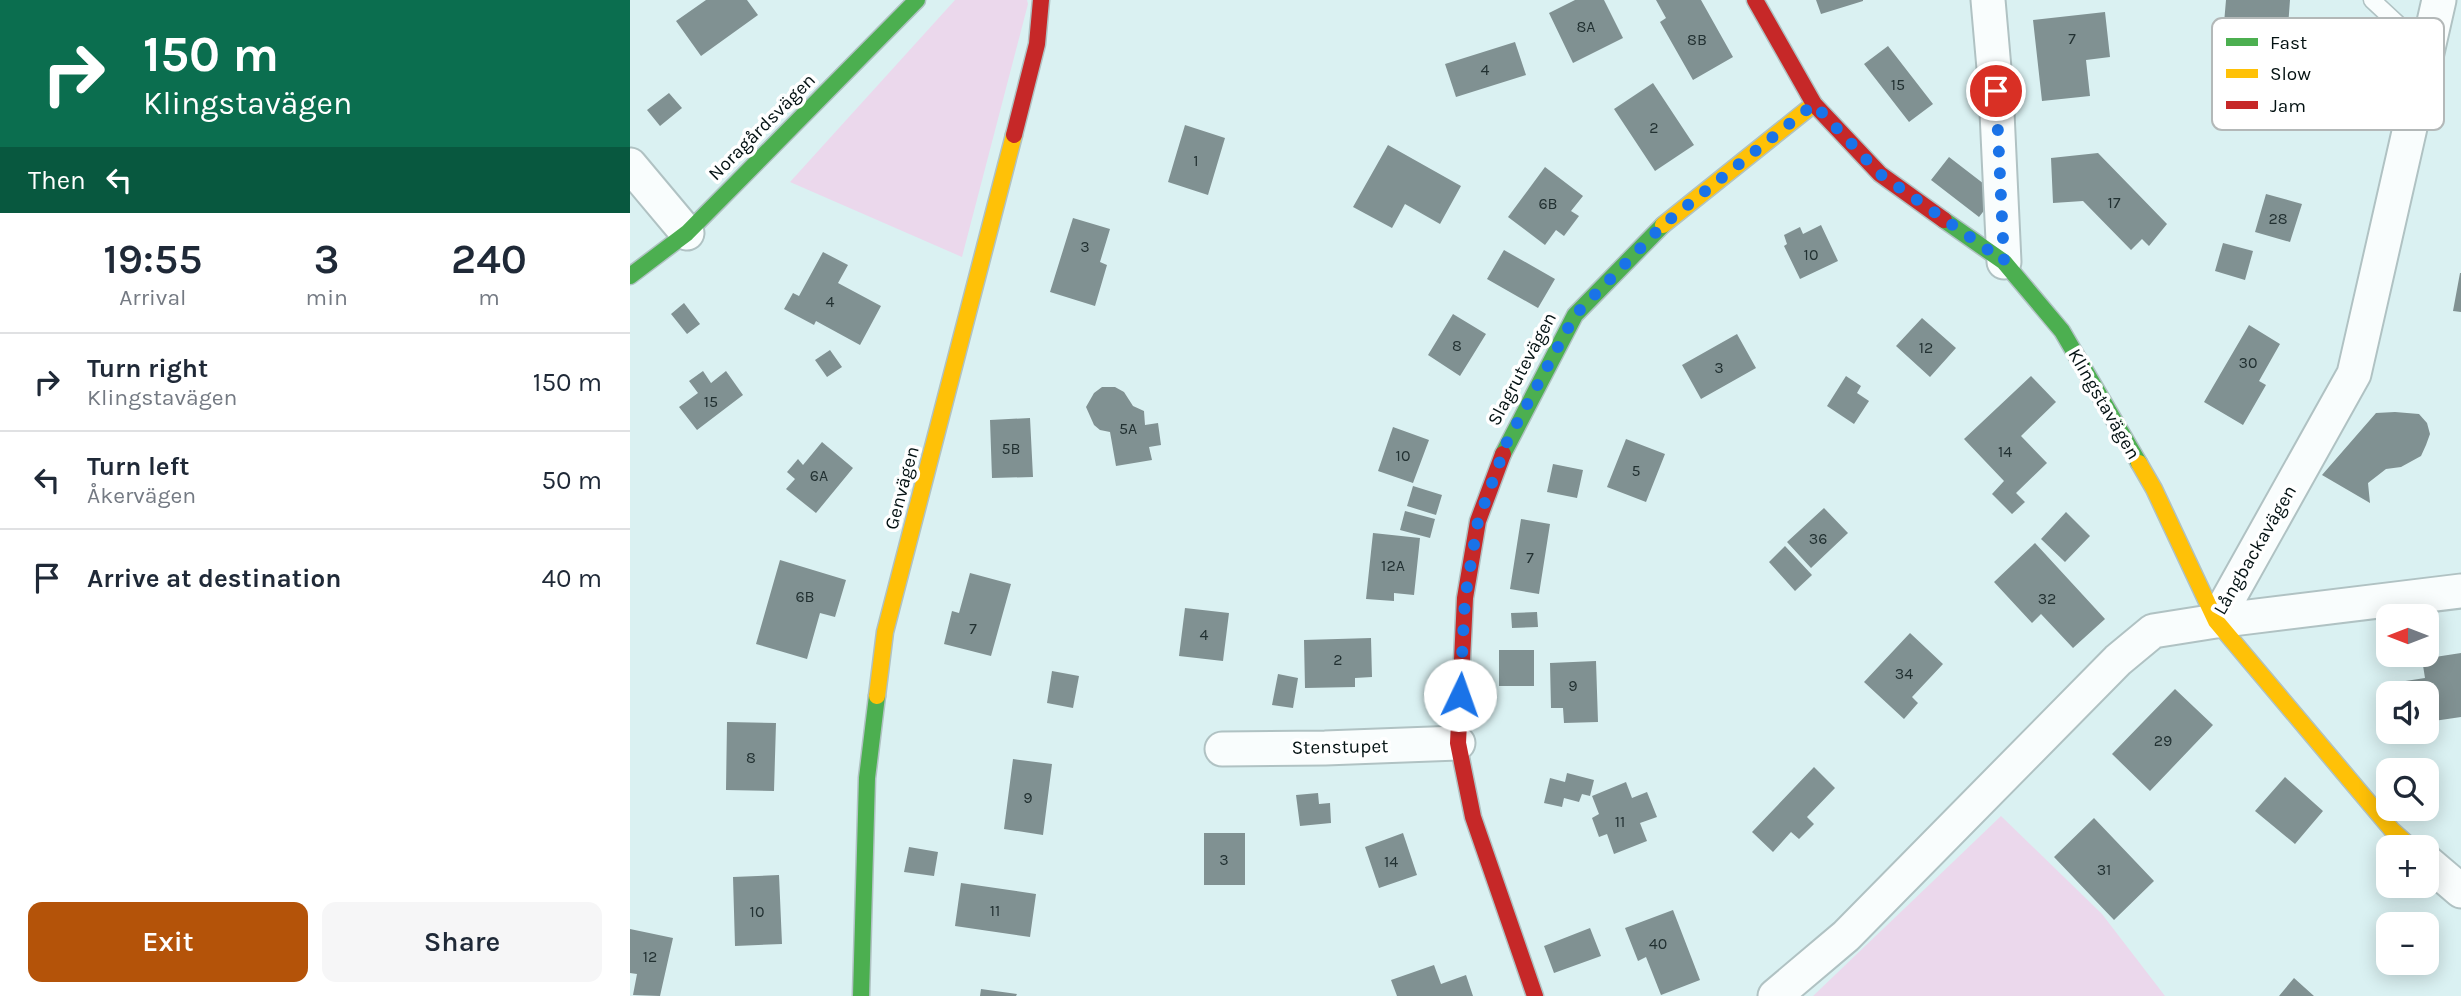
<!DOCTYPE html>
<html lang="en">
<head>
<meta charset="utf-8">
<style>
  :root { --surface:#fff; --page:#f6f6f7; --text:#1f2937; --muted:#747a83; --line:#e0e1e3; --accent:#b45309 }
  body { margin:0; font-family:Karla,sans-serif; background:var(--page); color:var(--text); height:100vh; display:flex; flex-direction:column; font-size:26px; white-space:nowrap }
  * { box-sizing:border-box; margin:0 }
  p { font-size:23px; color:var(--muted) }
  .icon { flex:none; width:38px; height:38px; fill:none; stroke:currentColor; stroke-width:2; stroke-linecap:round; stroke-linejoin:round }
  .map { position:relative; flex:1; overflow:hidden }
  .drawer { display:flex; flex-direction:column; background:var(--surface); width:630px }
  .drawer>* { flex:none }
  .guide { background:#0b6e4f; color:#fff; overflow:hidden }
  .needle { width:46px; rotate:270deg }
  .buttons { position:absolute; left:1746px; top:604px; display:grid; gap:14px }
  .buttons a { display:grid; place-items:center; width:63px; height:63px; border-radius:14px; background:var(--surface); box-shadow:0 4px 18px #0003; font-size:35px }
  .pin { position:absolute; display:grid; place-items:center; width:60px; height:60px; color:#fff; margin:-30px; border:4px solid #fff; border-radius:50%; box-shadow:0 2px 7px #0007 }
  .me { position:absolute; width:77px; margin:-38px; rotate:3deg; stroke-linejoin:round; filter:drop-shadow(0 0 5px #0008) }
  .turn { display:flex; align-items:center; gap:24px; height:147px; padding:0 28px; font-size:32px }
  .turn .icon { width:91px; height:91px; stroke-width:2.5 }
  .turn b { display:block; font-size:49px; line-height:60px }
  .then { display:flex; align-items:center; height:66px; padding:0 28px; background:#0003; gap:14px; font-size:26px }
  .eta { display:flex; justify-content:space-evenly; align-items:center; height:119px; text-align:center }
  .eta b { font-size:42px; font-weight:600; line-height:49px }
  .cta { display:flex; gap:14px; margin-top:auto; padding:14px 28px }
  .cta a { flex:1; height:80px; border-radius:14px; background:var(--accent); color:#fff; font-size:28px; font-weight:600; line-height:80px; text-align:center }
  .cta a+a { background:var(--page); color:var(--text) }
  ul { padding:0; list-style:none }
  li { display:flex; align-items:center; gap:21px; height:98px; padding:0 28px; border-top:2px solid var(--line) }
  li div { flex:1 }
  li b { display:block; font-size:26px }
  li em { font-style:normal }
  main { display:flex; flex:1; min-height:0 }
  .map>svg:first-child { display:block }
  .green { fill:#ebd8ec }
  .building { fill:#809192 }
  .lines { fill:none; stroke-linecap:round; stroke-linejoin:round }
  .lane-casing { stroke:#b0c2c3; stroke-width:19 }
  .street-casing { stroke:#b0c2c3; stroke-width:37 }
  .fast-casing { stroke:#b0c2c3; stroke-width:19 }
  .slow-casing { stroke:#b0c2c3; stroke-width:19 }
  .jam-casing { stroke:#b0c2c3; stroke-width:19 }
  .lane { stroke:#f9fdfd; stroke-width:16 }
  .street { stroke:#f9fdfd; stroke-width:33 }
  .fast { stroke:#4caf50; stroke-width:16 }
  .slow { stroke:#ffc107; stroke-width:16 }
  .jam { stroke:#c62828; stroke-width:16 }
  .route { stroke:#1a73e8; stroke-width:12; stroke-dasharray:0 21.6 }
  .labels { text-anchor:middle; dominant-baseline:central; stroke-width:7; stroke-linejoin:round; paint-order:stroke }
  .number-label { font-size:16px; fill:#223132 }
  .street-label { font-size:19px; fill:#031112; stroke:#fff }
  .key { fill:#fff; stroke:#b3b8b8; stroke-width:2 }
  .key-label { font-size:19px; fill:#031112 }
</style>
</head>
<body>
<main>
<section class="drawer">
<div class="guide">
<div class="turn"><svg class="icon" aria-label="right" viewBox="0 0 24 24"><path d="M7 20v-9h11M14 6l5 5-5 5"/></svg><div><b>150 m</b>Klingstavägen</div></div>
<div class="then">Then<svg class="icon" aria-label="left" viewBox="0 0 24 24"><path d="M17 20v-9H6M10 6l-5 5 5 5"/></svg></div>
</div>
<div class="eta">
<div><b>19:55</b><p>Arrival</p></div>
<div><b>3</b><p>min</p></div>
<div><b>240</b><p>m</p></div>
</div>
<ul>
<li><svg class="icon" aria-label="right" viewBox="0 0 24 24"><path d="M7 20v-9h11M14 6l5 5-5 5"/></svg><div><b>Turn right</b><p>Klingstavägen</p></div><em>150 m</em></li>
<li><svg class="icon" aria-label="left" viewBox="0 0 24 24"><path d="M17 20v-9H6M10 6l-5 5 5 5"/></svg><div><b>Turn left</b><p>Åkervägen</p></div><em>50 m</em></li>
<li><svg class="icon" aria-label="arrive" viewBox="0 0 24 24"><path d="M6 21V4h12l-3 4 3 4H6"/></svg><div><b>Arrive at destination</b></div><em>40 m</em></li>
</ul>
<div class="cta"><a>Exit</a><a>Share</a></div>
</section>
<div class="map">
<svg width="1831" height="996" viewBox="0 0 1831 996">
  <rect width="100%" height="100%" fill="#daf1f2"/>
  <!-- green -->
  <path class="green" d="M325 0H397L398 4 332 257 160 182Z
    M1371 816 1472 914 1535 996H1183Z"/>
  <!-- building -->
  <path class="building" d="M76 0H117L128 15 71 56 46 21Z
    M945 0H974L993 38 943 63 919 13Z
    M1026 0H1071L1103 57 1063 80 1030 22 1036 18Z
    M1186 0H1233V1L1191 14Z
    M1596 0H1660L1658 27 1631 25 1630 42H1634L1632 73 1590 70Z
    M1475 12 1480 57 1456 60 1460 96 1412 101 1403 20Z
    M885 42 896 75 826 97 815 64Z
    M1258 46 1303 104 1279 122 1234 64Z
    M1023 83 1064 145 1025 171 984 109Z
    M39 93 52 108 30 126 17 110Z
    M555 125 595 138 578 195 538 182Z
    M758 145 831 186 810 224 775 204 762 228 723 207Z
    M1468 153 1537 224 1519 246 1512 239 1501 250 1453 201 1423 203 1421 158Z
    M1319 157 1367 194 1349 217 1301 180Z
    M915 167 953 196 941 211 949 216 934 236 926 230 915 245 878 217Z
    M1636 194 1672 204 1660 242 1625 232Z
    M443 218 480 229 470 262 477 265 465 306 420 292Z
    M1191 225 1208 261 1170 279 1154 246 1157 244 1154 235 1170 227 1173 234Z
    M1593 243 1623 251 1615 280 1585 271Z
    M874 250 925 279 908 308 857 279Z
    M193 252 218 265 208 283 251 306 230 345 186 321 184 325 154 309 163 293 169 296Z
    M1830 273H1831V312L1823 311Z
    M54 303 70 324 57 334 41 314Z
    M823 314 856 334 830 376 798 355Z
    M1292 318 1326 348 1300 377 1266 346Z
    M1619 325 1650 344 1629 381 1636 385 1613 425 1574 402Z
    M1107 334 1126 368 1071 399 1052 365Z
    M200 350 212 367 197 377 185 360Z
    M73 371 81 383 96 371 113 395 67 430 49 407 68 393 59 381Z
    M1216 376 1231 386 1227 393 1239 401 1224 424 1197 406Z
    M1401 376 1426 402 1391 436 1417 463 1386 493 1395 502 1382 514 1362 494 1374 481 1334 439Z
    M472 387H485L494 392 503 406 514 411 515 425 528 423 531 445 519 447 522 460 486 466 480 432 470 430 464 425 456 407 464 393Z
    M1765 412 1789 414 1797 423 1800 434 1796 445 1791 456 1771 467 1756 469 1738 483 1740 503 1692 475 1746 413Z
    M400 418 403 477 362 478 360 420Z
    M763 427 799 440 783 483 748 471Z
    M996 439 1035 454 1016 502 977 487Z
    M192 442 223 468 186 513 156 489 165 479 157 472 168 459 173 465Z
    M923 464 953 470 947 498 917 492Z
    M783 486 812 495 806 515 777 506Z
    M1194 508 1218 533 1181 568 1157 542Z
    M775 511 805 519 800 538 770 530Z
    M1436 512 1460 536 1435 562 1411 539Z
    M891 519 920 524 909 594 880 589Z
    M743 533 790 538 784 595 764 593V601L736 599Z
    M1405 543 1475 619 1443 648 1411 614 1402 623 1364 582Z
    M1155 546 1182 575 1165 591 1139 562Z
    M150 560 216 580 205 617 190 613 177 659 126 644Z
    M340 573 381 584 361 656 314 644 322 611 329 613Z
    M555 608 599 613 593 661 549 656Z
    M907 612 908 627 882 628 881 613Z
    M1280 633 1313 664 1282 697 1288 703 1274 719 1234 682Z
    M741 638 742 677 725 678V687L675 688 674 640Z
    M869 650H904V686H869Z
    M1831 653V717L1797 722V693H1771L1769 682 1795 678 1792 659Z
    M966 661 968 722 934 723 933 708H921L920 663Z
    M422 671 449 676 443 708 417 703Z
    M648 674 668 678 663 708 642 705Z
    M1545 689 1583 725 1520 791 1482 754Z
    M97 722 146 723 144 791 96 790Z
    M383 759 422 764 413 835 374 829Z
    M1184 767 1205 788 1177 817 1184 824 1169 839 1161 832 1143 852 1122 832Z
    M937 773 964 780 960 796 952 794 949 802 934 798 932 807 914 803 920 778 935 782Z
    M1655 777 1693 811 1665 844 1625 811Z
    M996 782 1002 798 1017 792 1027 817 1010 823 1017 841 984 854 977 834 969 837 962 818 969 814 962 796Z
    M688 793 689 804 700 803 701 823 670 826 666 795Z
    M1464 818 1524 881 1484 920 1424 857Z
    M574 833H615V885H574Z
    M773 833 787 875 749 888 735 847Z
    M279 847 308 852 304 876 274 872Z
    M149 875 152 944 105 946 103 877Z
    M331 883 406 894 400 937 325 926Z
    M1043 910 1070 980 1031 995 1016 957 1008 961 995 928Z
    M960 928 971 956 924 973 914 946Z
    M0 929 43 938 30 996 3 995 7 974 0 973Z
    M804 965 811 984 836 975 843 996H767L761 980Z
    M1664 978 1684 996H1649Z
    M351 989 387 994 386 996H350Z"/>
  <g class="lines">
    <defs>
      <path id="lane" d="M1742 0 1798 52"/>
      <path id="street" d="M1358 0 1366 91 1374 262
        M0 165 57 233
        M1586 621 1724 374 1809 0
        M592 749 695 748 828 743
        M1797 862 1831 891
        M1145 996 1216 936 1488 660 1523 631 1586 621 1831 591"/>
      <path id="fast" d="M1314 220 1374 262 1432 331 1509 463
        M0 276 57 233 287 0
        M873 454 945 315 1033 225
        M231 996 237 778 247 696"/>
      <path id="slow" d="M1033 225 1184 104
        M1509 463 1524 489 1586 621 1762 830 1781 847
        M247 696 255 632 384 135"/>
      <path id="jam" d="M1125 0 1184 104 1250 174 1314 220
        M384 135 407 44 411 0
        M873 454 848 521 835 598 828 743 843 817 905 996"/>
    </defs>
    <!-- lane casing -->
    <use href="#lane" class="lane-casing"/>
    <!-- street casing -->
    <use href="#street" class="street-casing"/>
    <!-- fast casing -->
    <use href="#fast" class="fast-casing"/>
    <!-- slow casing -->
    <use href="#slow" class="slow-casing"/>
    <!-- jam casing -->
    <use href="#jam" class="jam-casing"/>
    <!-- lane -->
    <use href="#lane" class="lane"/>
    <!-- street -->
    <use href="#street" class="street"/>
    <!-- fast -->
    <use href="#fast" class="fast"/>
    <!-- slow -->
    <use href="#slow" class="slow"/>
    <!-- jam -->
    <use href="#jam" class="jam"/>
  </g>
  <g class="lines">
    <!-- route -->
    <path class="route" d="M830 695 835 598 848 521 877 442 945 315 1034 224 1184 104 1250 174 1374 261 1366 91"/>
  </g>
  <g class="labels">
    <!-- number labels -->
    <g class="number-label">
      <text x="956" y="26">8A</text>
      <text x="1442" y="38">7</text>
      <text x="1067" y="39">8B</text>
      <text x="855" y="69">4</text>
      <text x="1268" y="84">15</text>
      <text x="1024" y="127">2</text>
      <text x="566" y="160">1</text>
      <text x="1484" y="202">17</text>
      <text x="918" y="203">6B</text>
      <text x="1648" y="218">28</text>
      <text x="455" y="246">3</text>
      <text x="1181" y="254">10</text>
      <text x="200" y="301">4</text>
      <text x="827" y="345">8</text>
      <text x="1296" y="347">12</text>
      <text x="1618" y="362">30</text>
      <text x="1089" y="367">3</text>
      <text x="81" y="401">15</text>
      <text x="498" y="428">5A</text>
      <text x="381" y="448">5B</text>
      <text x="1375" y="451">14</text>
      <text x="773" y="455">10</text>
      <text x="1006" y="470">5</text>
      <text x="189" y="475">6A</text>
      <text x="1188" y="538">36</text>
      <text x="900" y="557">7</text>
      <text x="763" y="565">12A</text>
      <text x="175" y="596">6B</text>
      <text x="1417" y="598">32</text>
      <text x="343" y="628">7</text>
      <text x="574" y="634">4</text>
      <text x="708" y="659">2</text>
      <text x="1274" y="673">34</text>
      <text x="943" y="685">9</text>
      <text x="1533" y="740">29</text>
      <text x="121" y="757">8</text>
      <text x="398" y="797">9</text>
      <text x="990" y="821">11</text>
      <text x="594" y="859">3</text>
      <text x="761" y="861">14</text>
      <text x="1474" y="869">31</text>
      <text x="365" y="910">11</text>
      <text x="127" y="911">10</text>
      <text x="1028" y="943">40</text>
      <text x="20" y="956">12</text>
    </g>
    <!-- street labels -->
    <g class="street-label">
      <text transform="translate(132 127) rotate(-45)">Noragårdsvägen</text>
      <text transform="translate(892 369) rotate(-62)">Slagrutevägen</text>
      <text transform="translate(1474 404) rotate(60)">Klingstavägen</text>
      <text transform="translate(272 488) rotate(-75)">Genvägen</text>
      <text transform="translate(1625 550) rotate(-60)">Långbackavägen</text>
      <text transform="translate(710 747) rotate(-1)">Stenstupet</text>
    </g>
  </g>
  <!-- legend -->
  <rect x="1582" y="18" width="232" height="112" rx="10" class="key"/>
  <rect x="1596" y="38" width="32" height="8" fill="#4caf50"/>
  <rect x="1596" y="69" width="32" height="9" fill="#ffc107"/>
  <rect x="1596" y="101" width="32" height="8" fill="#c62828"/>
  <g class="key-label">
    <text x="1640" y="49">Fast</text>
    <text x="1640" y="80">Slow</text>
    <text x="1640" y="112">Jam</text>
  </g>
</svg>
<div class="buttons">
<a><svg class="needle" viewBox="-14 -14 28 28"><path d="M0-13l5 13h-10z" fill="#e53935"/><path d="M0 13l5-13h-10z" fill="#747a83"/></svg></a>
<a><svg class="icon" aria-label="sound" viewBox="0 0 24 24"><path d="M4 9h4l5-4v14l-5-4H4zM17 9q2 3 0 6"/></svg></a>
<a><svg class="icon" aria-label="search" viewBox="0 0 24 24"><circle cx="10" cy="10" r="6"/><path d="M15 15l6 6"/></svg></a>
<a>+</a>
<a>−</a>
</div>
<div class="pin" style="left:1366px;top:91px;background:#d93025"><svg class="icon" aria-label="arrive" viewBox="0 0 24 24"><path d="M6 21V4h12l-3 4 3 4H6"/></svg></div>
<svg class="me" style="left:830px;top:695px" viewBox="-20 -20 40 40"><circle r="19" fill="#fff"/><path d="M0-13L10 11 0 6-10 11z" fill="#1a73e8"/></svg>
</div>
</main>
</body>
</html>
